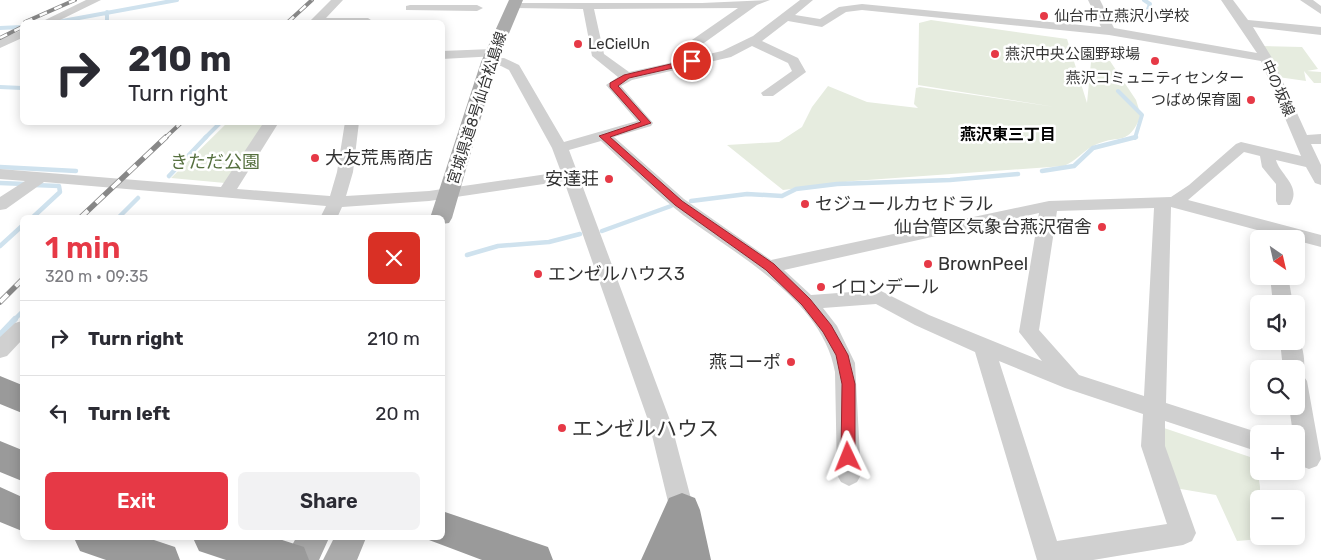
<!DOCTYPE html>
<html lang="en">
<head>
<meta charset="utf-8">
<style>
  :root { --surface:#fff; --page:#f2f2f3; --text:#2b2b33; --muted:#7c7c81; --line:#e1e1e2; --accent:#e63946 }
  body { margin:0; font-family:Rubik,"Noto Sans JP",sans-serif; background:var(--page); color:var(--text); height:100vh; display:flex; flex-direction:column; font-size:19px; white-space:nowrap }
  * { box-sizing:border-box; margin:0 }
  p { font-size:16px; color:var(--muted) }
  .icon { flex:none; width:28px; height:28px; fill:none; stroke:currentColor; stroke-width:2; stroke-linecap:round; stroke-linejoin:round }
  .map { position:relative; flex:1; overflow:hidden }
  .details { position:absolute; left:20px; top:215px; width:425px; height:325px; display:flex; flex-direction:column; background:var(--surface); border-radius:8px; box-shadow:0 2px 12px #0003 }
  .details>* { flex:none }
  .guide { position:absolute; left:20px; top:20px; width:425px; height:105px; border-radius:8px; box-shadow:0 2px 12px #0003; background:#fff; color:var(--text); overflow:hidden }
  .needle { width:32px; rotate:146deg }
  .controls { position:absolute; left:1250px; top:230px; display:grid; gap:10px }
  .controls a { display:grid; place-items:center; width:55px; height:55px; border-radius:8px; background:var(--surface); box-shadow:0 2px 12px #0003; font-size:25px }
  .pin { position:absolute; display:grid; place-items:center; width:42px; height:42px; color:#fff; margin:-21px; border:2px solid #fff; border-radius:50%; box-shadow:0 1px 5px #0007 }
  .me { position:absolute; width:55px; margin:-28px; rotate:358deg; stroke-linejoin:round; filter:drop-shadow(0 0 4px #0008) }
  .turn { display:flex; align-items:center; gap:18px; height:105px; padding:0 25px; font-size:22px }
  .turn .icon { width:65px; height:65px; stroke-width:2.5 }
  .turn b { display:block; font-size:35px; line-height:42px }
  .round { display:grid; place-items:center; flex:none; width:52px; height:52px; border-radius:8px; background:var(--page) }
  .head { display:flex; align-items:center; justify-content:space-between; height:85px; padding:0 25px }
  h1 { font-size:30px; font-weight:600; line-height:38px; color:var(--accent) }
  .action { display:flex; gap:10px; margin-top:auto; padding:10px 25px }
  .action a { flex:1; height:58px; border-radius:8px; background:var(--accent); color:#fff; font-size:20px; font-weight:600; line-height:58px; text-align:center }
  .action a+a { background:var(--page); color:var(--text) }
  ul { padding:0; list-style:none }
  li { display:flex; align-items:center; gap:15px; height:75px; padding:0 25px; border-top:1px solid var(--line) }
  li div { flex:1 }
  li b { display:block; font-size:19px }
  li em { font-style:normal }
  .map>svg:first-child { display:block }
  .green { fill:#e6ecdf }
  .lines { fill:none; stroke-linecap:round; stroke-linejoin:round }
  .stream-far2 { stroke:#cfe2ee; stroke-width:4 }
  .stream-far1 { stroke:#cfe2ee; stroke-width:4.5 }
  .stream { stroke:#cfe2ee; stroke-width:6 }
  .minor { fill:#d0d0d0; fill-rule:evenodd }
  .major { fill:#ababab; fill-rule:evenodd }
  .highway { fill:#9a9a9a; fill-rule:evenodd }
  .rail-far1-casing { stroke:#888; stroke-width:4 }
  .rail-casing { stroke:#888; stroke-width:5.5 }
  .rail-far1 { stroke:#fff; stroke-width:2.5; stroke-dasharray:8; stroke-linecap:butt }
  .rail { stroke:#fff; stroke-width:4; stroke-dasharray:11; stroke-linecap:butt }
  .route { fill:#e63946; stroke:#96252e }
  .poi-dot { fill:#e63946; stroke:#fff; stroke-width:2 }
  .labels { text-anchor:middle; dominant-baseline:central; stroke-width:5; stroke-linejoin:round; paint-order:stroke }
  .far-poi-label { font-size:15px; fill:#333; stroke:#fff; text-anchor:start }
  .far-street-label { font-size:15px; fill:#333; stroke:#fff }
  .far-neighbourhood-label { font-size:16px; font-weight:bold; fill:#000; stroke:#fff }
  .poi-label { font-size:18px; fill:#333; stroke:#fff; text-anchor:start }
  .park-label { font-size:18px; fill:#56703f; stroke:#fff }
  .near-poi-label { font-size:21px; fill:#333; stroke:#fff; text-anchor:start }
</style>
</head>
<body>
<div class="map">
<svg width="1321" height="560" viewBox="0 0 1321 560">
  <rect width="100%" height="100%" fill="#fff"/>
  <!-- green -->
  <path class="green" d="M931 20 1067 39 1087 103 1091 62 1110 61 1136 100 1141 116C1127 147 1121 134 1097 144 1085 149 1076 161 1064 166L853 181 783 190 727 145 779 142 802 127 812 107 828 86 867 102 918 108 914 104 916 88 920 87 1055 107 918 85 919 23Z
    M1260 46 1302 47 1318 69 1307 71 1321 72V83H1314L1304 71 1306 81 1278 77Z
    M227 123H265L225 183 171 178Z
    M1161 427 1256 459 1260 487 1259 536 1261 539 1237 541 1216 495 1175 488 1165 458Z"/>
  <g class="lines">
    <!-- stream-far2 -->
    <path class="stream-far2" d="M107 12V22
      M57 22 177 0
      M1118 22H1131V14L1147 12 1150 4 1144 0
      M0 28 22 27
      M0 87 22 88
      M1118 91 1142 115 1135 138
      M205 138 221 122"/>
    <!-- stream-far1 -->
    <path class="stream-far1" d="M0 167 76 171
      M1042 171 1074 166 1093 148 1136 137
      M169 176 206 137
      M0 183 25 184
      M691 201 747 194 782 196 796 189 837 184 950 180 1018 174
      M32 218 60 192 59 186 34 185
      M118 218 138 198
      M602 231 671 206
      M0 246 22 226
      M467 255 498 246 549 242 580 234
      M14 320 22 312"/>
    <!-- stream -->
    <path class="stream" d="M0 335 15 319"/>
    <!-- minor -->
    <path class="minor" d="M86 0H101L56 22H41Z
      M331 0H343L326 18H368L374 22H309Z
      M770 0 757 5 697 48 687 59 722 51 753 36 800 0H813L795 15 820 19 839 7 862 4 1101 27 1088 0H1100L1114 28 1257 53 1221 0H1233L1248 20 1321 27V35L1253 27 1272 58 1307 135 1321 134V144H1311L1321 165V185L1315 183 1306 167 1276 160C1280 175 1302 186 1290 205H1278L1276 201V184L1262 167 1260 156 1244 152 1188 200 1321 235V247L1171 207 1166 403 1263 434H1259V452L1165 421V446L1196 533 1192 541 1183 545 1093 560H1037L975 352 915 325 876 304 823 308 837 326 855 363 861 475 857 482 849 486 841 482 837 475 835 372C823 300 736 255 683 215 654 192 628 166 601 141L569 150 671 423 694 510 691 518 682 521 673 518 670 510 649 423 564 181 429 201 342 207 337 218H320L326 206 44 182 6 209 0 210V197L25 181 0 179V169L221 187 264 122H279L237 189 330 196 337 172 345 122H359L353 172 346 196 429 191 561 172 552 148 509 70 501 66 484 65 483 62 484 59 504 58 519 65 564 142 637 121 606 85 618 77 592 56 583 9 514 8 508 5 510 3H702ZM738 8 689 42 670 63 629 72 604 54 594 9ZM862 10 1109 35 1261 61 1301 156 1241 142 1236 144 1189 185 1171 197 1049 201 771 260 684 199 614 137 651 126 653 123 621 86 632 80 731 57 752 46 788 63 792 71 761 93 763 96H773L806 72 798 58 762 41 788 21 822 27 846 12ZM1154 208 1144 396 1079 375 1039 330 1057 211ZM1039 213 1019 332 1042 361 929 315 879 290 811 295 784 270ZM999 361 1065 388 1143 414 1141 446 1167 524 1057 541Z
      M1300 0H1313L1321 6V14Z
      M410 5H477L483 8 477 11 406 10V6Z
      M22 30V38L0 48V39Z
      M492 49 497 50 498 53 497 56 442 59V51Z
      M1270 276H1288L1293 304H1273Z
      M22 321V340L7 356 0 358V337L15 323Z
      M1296 335C1303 343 1307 365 1302 374L1307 381 1321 459 1317 466 1309 469 1301 466 1296 452V434H1293L1289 406H1296V369H1283L1280 341H1296Z"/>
    <!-- major -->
    <path class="major" d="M509 0H523L497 62 452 218 449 223 442 224V218H430L481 62Z
      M296 538H329L319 560H284Z
      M334 538H366L357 560H323Z"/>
    <!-- highway -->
    <path class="highway" d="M0 376 22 385V413L0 404Z
      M0 441 22 450V481L0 472Z
      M0 487 22 497V531L0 522Z
      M682 493 695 498 700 510 711 560H641L669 498Z
      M442 511 548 547 553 560H482L429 540 428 538H442Z
      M74 538H148L175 547 180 560H106L80 551Z
      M193 538H276L304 547 309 560H226L199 551Z"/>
    <defs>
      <path id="rail-far1" d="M25 22 75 0
        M288 22 312 0
        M0 38 22 27
        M165 138 182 122"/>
      <path id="rail" d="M80 218 166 137
        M0 302 22 280"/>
    </defs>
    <!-- rail-far1 casing -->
    <use href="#rail-far1" class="rail-far1-casing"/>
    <!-- rail casing -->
    <use href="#rail" class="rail-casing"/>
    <!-- rail-far1 -->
    <use href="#rail-far1" class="rail-far1"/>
    <!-- rail -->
    <use href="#rail" class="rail"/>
  </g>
  <!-- route -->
  <path class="route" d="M692 59 696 61 695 63 629 78 618 86 651 123 610 137 682 201 774 264 810 299 831 325 848 355 855 384V457L853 461 848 463 843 461 841 457 842 384 836 355 823 332 802 305 766 270 675 205 599 136 641 122 610 87V83L624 75Z"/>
  <!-- markers -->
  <g class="poi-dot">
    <circle cx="1044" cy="16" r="5"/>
    <circle cx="578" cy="44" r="5"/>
    <circle cx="995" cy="54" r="5"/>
    <circle cx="1155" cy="61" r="5"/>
    <circle cx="1251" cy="100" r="5"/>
    <circle cx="315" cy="158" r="5"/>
    <circle cx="609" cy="179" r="5"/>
    <circle cx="805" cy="204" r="5"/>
    <circle cx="1102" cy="227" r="5"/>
    <circle cx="928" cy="264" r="5"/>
    <circle cx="538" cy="274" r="5"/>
    <circle cx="821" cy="287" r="5"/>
    <circle cx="791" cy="362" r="5"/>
    <circle cx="562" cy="428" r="5"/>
  </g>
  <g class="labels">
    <!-- far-poi labels -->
    <g class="far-poi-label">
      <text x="1054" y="16">仙台市立燕沢小学校</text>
      <text x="588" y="44">LeCielUn</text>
      <text x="1005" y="54">燕沢中央公園野球場</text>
      <text x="1155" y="78" text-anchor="middle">燕沢コミュニティセンター</text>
      <text x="1241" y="100" text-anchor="end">つばめ保育園</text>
    </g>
    <!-- far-street labels -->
    <g class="far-street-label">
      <text transform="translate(1278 88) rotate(66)">中の坂線</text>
      <text transform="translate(477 108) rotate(-72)">宮城県道8号仙台松島線</text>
    </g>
    <!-- far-neighbourhood labels -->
    <g class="far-neighbourhood-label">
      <text x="1008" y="134">燕沢東三丁目</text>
    </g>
    <!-- poi labels -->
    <g class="poi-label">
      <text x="325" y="158">大友荒馬商店</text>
      <text x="599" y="179" text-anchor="end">安達荘</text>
      <text x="815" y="204">セジュールカセドラル</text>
      <text x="1092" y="227" text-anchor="end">仙台管区気象台燕沢宿舎</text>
      <text x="938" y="264">BrownPeel</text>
      <text x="548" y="274">エンゼルハウス3</text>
      <text x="831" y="287">イロンデール</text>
      <text x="781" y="362" text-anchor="end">燕コーポ</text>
    </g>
    <!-- park labels -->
    <g class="park-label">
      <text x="215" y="162">きただ公園</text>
    </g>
    <!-- near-poi labels -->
    <g class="near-poi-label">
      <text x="572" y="428">エンゼルハウス</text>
    </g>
  </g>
</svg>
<div class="controls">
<a><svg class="needle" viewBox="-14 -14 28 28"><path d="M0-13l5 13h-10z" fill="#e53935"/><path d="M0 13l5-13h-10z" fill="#7c7c81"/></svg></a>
<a><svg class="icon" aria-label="sound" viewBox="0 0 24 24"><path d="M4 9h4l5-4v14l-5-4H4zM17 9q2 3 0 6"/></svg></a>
<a><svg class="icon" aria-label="search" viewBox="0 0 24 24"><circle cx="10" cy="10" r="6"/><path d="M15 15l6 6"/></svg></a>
<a>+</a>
<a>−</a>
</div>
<div class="pin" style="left:692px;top:61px;background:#d93025"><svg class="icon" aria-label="arrive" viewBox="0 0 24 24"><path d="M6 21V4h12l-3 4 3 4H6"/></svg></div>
<svg class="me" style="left:848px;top:457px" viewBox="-20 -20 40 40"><path d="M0-17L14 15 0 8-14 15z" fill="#e63946" stroke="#fff" stroke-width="4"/></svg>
<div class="guide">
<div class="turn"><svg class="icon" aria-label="right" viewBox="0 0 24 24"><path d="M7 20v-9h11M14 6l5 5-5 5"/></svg><div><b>210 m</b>Turn right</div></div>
</div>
<section class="details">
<div class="head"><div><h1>1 min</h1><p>320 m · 09:35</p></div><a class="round" style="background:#d93025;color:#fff"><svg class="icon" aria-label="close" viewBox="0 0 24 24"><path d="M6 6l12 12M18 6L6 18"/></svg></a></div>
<ul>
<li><svg class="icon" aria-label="right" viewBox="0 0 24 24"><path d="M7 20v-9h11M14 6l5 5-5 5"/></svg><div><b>Turn right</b></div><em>210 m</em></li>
<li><svg class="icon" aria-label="left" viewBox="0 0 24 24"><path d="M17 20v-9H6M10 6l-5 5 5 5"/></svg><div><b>Turn left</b></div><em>20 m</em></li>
</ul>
<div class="action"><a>Exit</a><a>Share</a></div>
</section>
</div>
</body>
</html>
